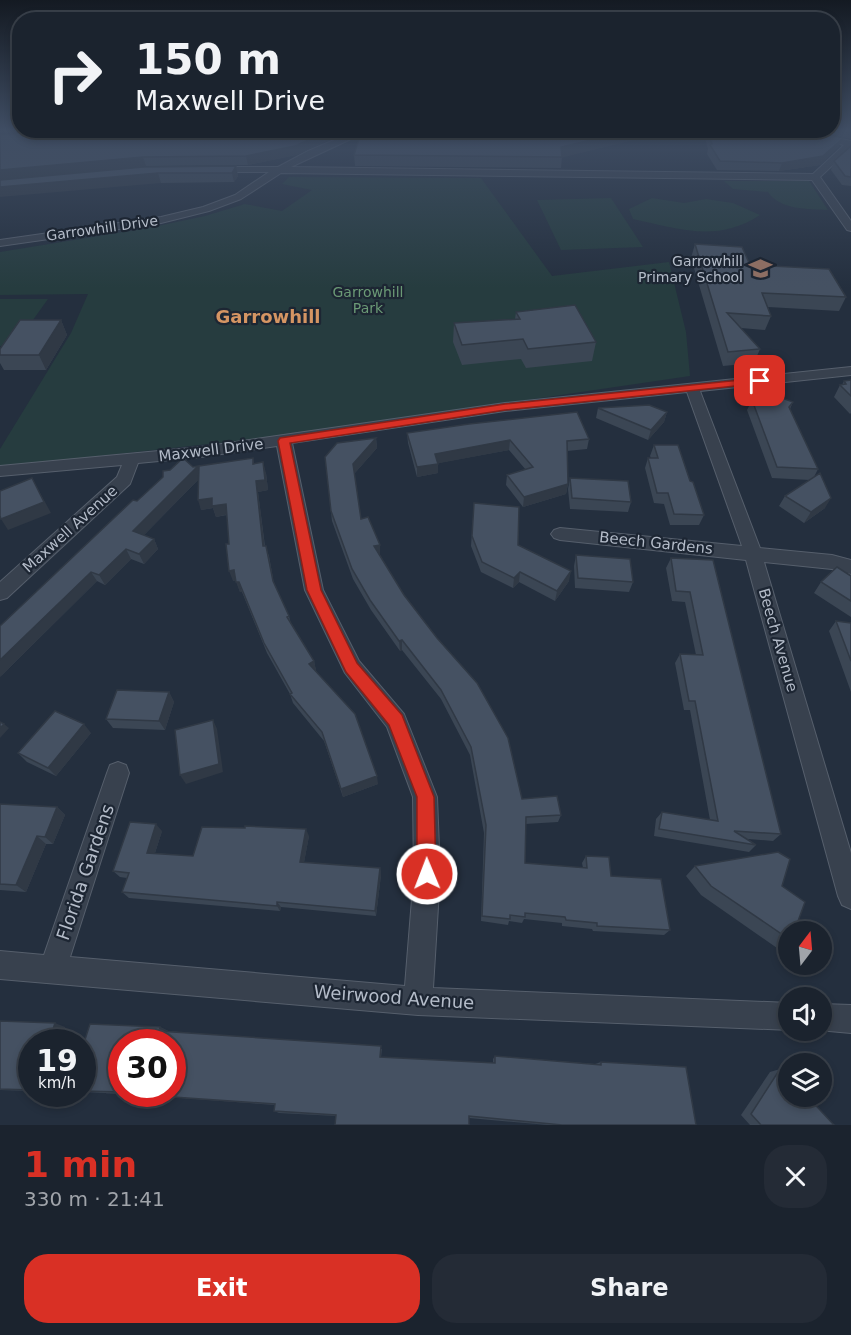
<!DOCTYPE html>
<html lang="en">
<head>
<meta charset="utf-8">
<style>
  :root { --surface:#1b232e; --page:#242b36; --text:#f1f3f6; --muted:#a0a4aa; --line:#39404a; --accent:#d93025 }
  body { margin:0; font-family:"DejaVu Sans",sans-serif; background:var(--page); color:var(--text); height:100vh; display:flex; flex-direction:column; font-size:22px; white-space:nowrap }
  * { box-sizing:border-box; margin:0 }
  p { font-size:20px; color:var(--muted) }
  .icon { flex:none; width:33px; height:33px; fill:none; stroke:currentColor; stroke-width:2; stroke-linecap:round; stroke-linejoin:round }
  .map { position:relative; height:1125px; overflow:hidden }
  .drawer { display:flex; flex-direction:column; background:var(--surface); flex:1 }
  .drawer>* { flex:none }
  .hud { position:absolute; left:12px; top:12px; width:828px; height:126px; border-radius:24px; box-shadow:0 3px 9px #0003,0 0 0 2px var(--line); background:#1b232e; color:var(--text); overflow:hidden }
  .needle { width:39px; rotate:16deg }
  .fabs { position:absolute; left:778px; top:921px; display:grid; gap:12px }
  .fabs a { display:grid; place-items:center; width:54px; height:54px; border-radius:50%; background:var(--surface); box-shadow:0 3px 9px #0003,0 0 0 2px var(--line); font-size:30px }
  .speed { position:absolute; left:18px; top:1029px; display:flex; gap:12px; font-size:30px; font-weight:700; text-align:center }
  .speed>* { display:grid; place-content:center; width:78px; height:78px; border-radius:50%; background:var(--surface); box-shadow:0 3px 9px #0003,0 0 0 2px var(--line); line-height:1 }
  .speed small { font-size:15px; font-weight:400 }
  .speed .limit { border:9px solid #d22; background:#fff; color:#111 }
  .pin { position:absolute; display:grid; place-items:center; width:51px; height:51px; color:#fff; margin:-26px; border-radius:12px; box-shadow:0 3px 9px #0006 }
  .me { position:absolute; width:66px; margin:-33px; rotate:359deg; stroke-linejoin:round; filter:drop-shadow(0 0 4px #0008) }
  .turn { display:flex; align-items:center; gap:21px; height:126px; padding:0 24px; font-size:27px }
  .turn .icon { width:78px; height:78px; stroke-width:2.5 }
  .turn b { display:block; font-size:42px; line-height:51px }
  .round { display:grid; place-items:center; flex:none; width:63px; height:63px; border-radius:24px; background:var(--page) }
  .headline { display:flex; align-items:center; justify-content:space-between; height:102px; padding:0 24px }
  h1 { font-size:36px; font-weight:700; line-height:45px; color:var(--accent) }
  .cta { display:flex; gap:12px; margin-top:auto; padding:12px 24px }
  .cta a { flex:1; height:69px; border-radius:24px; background:var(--accent); color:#fff; font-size:24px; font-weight:700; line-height:69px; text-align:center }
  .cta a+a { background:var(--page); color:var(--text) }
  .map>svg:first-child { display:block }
  .green { fill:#263c3f }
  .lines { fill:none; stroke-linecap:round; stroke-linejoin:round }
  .minor-casing { stroke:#565f6c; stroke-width:2 }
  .secondary-casing { stroke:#565f6c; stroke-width:2 }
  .minor { fill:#38414e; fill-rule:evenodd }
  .secondary { fill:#465061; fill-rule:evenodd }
  .wall { fill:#3b4654; fill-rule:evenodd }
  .shaded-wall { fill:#303945 }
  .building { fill:#455162; stroke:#303945; stroke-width:1.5 }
  .route { fill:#d93025; stroke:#8d1f18; stroke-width:1.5 }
  .labels { text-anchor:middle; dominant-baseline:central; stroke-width:4.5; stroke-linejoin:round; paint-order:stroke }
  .far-street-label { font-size:14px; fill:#b4bcc9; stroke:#1d2633 }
  .far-poi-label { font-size:14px; fill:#b4bcc9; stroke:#1d2633; text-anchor:end }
  .far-park-label { font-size:14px; fill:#6b9a76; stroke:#1d2633 }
  .street-label { font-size:15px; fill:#b4bcc9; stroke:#1d2633 }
  .far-district-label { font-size:18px; font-weight:bold; fill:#d59563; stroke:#1d2633 }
  .near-street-label { font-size:18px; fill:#b4bcc9; stroke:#1d2633 }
</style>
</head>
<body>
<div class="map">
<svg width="851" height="1125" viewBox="0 0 851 1125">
  <rect width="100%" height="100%" fill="#242f3e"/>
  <!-- green -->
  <path class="green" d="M289 177 481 178 552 276 669 262 686 332 690 376 289 435 0 467V449L71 333 88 294 0 295V252L148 228 205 216 245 204 282 211 312 190 282 184Z
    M724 181H809L828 210C808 209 780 210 768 192L733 189Z
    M611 198 643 247 561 250 537 200Z
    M652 198 684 203 706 199 733 203 760 215C718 243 679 229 633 219L629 209Z
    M0 299H48L15 345 0 346Z"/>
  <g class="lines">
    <defs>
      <path id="minor" d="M358 130 368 131 291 167 813 174 844 145 783 130H800L851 141V148L820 177 851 221V231L847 230 812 180 281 173 241 199 209 211 161 223 0 246V240L161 217 203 207 235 195 269 172H214L210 169 211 167H278L308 151Z
        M748 130H758L745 141H739V137Z
        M851 367V375L700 391 760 548 832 555 851 560V574L832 569 764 562 851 853V909L842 905 838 896 746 560 560 540 554 538 551 534 554 530 560 528 742 546 687 392 505 411 292 443 323 590 359 661 404 714 437 797 440 874 433 988 789 1003 791 1030 418 1015 0 979V951L44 955 107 773 110 765 118 762 126 765 129 773 70 957 405 986 414 874 413 797 387 727 345 673 305 590 277 446 201 457 138 463 130 484 7 598 0 600V582L117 477 122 465 0 476V466L201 447 505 403Z
        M822 1004 851 1005V1033L818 1030H822Z"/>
      <path id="secondary" d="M337 130H402L403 131 397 134 342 133Z"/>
    </defs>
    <!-- minor casing -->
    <use href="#minor" class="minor-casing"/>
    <!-- secondary casing -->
    <use href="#secondary" class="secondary-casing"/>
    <!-- minor -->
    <use href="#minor" class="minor"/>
    <!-- secondary -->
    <use href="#secondary" class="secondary"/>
  </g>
  <!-- wall -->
  <path class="wall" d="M674 130 562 157 561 168 355 166 354 155Z
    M703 130H744L740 134 748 135 757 133 839 146 820 165 779 171 717 170 707 154 708 149Z
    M812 130H851V139Z
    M0 135 335 137 296 155 248 165 146 166 0 180Z
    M851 146V186L842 185 831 170 834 161Z
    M236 166 238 176 234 182 161 183 0 180Z
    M695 244 750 265 846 297 839 311 768 307 771 316 765 330 741 328 760 349 754 363 723 366 691 258Z
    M516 312 596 342 592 361 526 368 521 359 462 365 453 342 454 323 515 319Z
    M61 320 67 335 46 370H4L0 363V355Z
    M851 380V413L850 414 834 397 840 385H842L844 381Z
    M752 400 793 402 790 409 818 469 814 477 825 508 804 523 779 506 785 496 810 480 772 478 747 410Z
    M598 408 667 412 664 422 648 440 596 418Z
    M407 433 589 439 587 449 567 451 568 484 566 494 523 507 506 485 507 475 526 470 509 450 438 463V473L417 477 408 443Z
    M376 438 377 448 354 474 361 519 380 545V555H379L522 799 561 815 558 822 525 824V863L583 868 582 863 586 856 611 876 670 930 664 935 593 931 592 929 562 926V923L524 919 522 923 509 921 508 925 481 921 484 833 470 755 441 699 402 650 400 651 371 610 353 579 332 521 325 457Z
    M654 445 690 481 704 515 699 525H670L664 504 654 503 645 468 648 458H651L650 456Z
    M253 458 254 464 266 473 268 490 258 492 265 546 269 556 274 584 289 616 291 624 314 661 316 671 378 784 343 797 324 741 293 703 290 694 267 653 242 592H240L236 580 233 581 227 515 216 517 213 508 201 510 198 480 144 535 154 539 158 549 144 564 131 559 105 585 97 581 0 677 137 501 193 467Z
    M570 478 631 502 628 512 570 509 568 489Z
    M474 503 518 545 569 581 555 601 519 582 513 588 481 572 471 546Z
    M576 555 633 582 629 592 575 588 574 566Z
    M671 558 713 560 781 834 773 841 748 839 756 845 749 852 654 836 656 819 662 812 710 820 690 710H684L675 663 680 654 696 655 685 602 672 601 666 568Z
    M851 576V617L814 593 821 582Z
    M836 621 851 623V692L829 631Z
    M169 692 174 702 165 730 113 728 106 719Z
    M91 733 56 776 27 762 18 753Z
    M0 804 57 807 65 815 53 844H46L26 892 0 890Z
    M162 831 155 853 193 856 309 836 304 862 380 868 381 875 376 916 281 907 280 911 129 898 122 892 127 878 120 877 113 871Z
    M695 866 782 886 789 932V941L777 948 701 895 686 876Z
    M0 1021 65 1027 60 1042H32V1091L0 1090Z
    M160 1027 168 1031 382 1049 381 1057 493 1063V1059L495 1056 595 1064 601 1062 696 1125H548L469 1118 336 1116 279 1113 274 1111 275 1105 181 1098 174 1096 82 1092V1049ZM122 1042 172 1094H122Z
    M780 1069 834 1125H750L741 1115 770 1072Z"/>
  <!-- shaded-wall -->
  <path class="shaded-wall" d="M330 130H335V137L296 155 248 165 246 156Z
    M633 130H674L560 158 561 147Z
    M843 138 839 146 820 165 779 171 782 163Z
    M143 157 146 166 0 180V170Z
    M236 166 238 176 234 182 232 173Z
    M158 173 161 183 0 197V187Z
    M61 320 67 335 46 370 39 355Z
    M667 412 664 422 648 440 651 430Z
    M376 438 377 448 354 474 353 464Z
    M510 440 509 450 435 464V454Z
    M263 462 266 473 268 490 258 492 266 557 263 546 256 481Z
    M438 464V473L417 477V467Z
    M198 466 202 476 138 541 133 531Z
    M32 478 51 513 8 530 1 519Z
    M568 484 566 494 523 507 524 497Z
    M212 498 226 504 229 514 216 517 213 508 201 510 198 500Z
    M831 498 825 508 804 523 811 512Z
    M154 539 158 549 144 564 139 554Z
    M380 545V555L375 556 374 546Z
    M126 549 131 559 105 585 99 575Z
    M234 570 238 580 233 581 229 571Z
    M571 571 569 581 555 601 557 591Z
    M91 572 97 581 0 677V660Z
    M520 572 519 582 513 588 514 578Z
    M236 582H239L242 592H240Z
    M402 640V650L400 651 399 641Z
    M314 661 316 670 311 673 309 664Z
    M169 692 174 702 165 730 159 721Z
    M213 720 217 729 223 772 186 784 180 775Z
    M4 724 9 728 0 738V728Z
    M84 724 91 733 56 776 48 768Z
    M377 776 378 784 343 797 341 789Z
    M57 807 65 815 53 844 45 837Z
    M156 824 162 831 153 859 147 853Z
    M306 829 309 836 303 868 300 862Z
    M37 836 46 844 26 892 16 885Z
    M380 868 381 875 376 916 375 911Z
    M277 902 281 907 280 911 277 906Z
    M55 1023 65 1027 60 1042H49Z
    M160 1027 168 1031H159Z"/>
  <!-- building -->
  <path class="building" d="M47 130H273V131L330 130 295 146 246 156 143 157 0 170V135Z
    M364 130H633L561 147 562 157 354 155 361 132Z
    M707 130H739L740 134 748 135 754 130H757V133L760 130H811L843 138 823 156 782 163 720 161 710 145 712 144Z
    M851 146V177L845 176 834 161Z
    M236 166 232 173H158L0 187V180L143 167Z
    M695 244 742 247 750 265 829 269 846 297 762 293 771 316 727 313 760 349 728 352Z
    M575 305 596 342 528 349 523 339 462 345 454 323 520 319 516 312Z
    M20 320H61L39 355H0V349Z
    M851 380V396L840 385 846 384 844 381Z
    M760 390 793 402 789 407 818 469 777 467 752 400Z
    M649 405 667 412 651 430 598 408Z
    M577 412 589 439 567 441 568 484 524 497 507 475 533 467 510 440 435 454 438 464 417 467 407 433 469 424Z
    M376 438 353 464 361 519 368 517 380 545 374 546 404 595 437 638 477 683 508 738 522 799 557 796 561 815 526 817 525 863 587 868 586 856 609 857 611 876 661 879 670 930 597 926V923L566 920 565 917 525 913V917L510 915V919L482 916 486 825 471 747 441 690 402 640 399 641 370 600 352 569 331 511 325 457 337 443Z
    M654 445H678L690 481 693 482 704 515 674 514 668 493H657L648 458H658Z
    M183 458 193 467 198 466 133 531 154 539 139 554 126 549 99 575 91 572 0 660V626L133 500 137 501 163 477V471L170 470Z
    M253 458V464L263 462 265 480 256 481 263 546H266L273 581 289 616 287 617 314 661 309 664 355 714 377 776 341 789 322 732 290 694 292 693 264 643 239 582H236L234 570 229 571 226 544H229L226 504 212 506V498L198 500 199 466Z
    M820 473 831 498 811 512 785 496Z
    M32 478 44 502 1 519 0 516V491Z
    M570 478 628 481 631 502 572 498Z
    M474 503 519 507 518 545 571 571 557 591 520 572 514 578 482 562 472 536Z
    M576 555 630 559 633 582 578 578Z
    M671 558 713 560 781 834 734 831 756 845 659 829 662 812 718 821 695 701H689L680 654 703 655 690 592 676 591Z
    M837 567 851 576V601L821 582Z
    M836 621 851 623V661Z
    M117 690 169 692 159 721 106 719Z
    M55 711 84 724 48 768 18 753Z
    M213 720 219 764 180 775 175 730Z
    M0 722 4 724 0 728Z
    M0 804 57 807 45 837 37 836 16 885 0 884Z
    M130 822 156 824 147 853 193 856 202 827 245 828V826L306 829 300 862 380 868 375 911 277 902V906L122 892 129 873 113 871Z
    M778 852 790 859 782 886 805 902 794 932H789V939L711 886 695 866Z
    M0 1021 55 1023 49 1042H32V1090L0 1089Z
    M90 1024 160 1027 159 1031 381 1046 380 1057 495 1063V1056L601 1065V1062L686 1067 696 1125H562L469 1116V1125H335L336 1115 274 1111 275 1104 173 1097 174 1095 147 1094H172V1042H122V1092L82 1091V1049Z
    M780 1069 789 1078V1096H807L834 1125H761L751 1114Z"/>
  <!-- sky -->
  <linearGradient id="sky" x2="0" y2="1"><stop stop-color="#141a22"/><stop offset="0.45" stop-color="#3f4d63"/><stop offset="1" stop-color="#3f4d63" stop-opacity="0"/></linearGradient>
  <rect width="851" height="288" fill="url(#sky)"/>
  <!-- route -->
  <path class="route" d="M760 378 765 381 764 383 505 410 290 443 321 590 357 663 402 715 434 797 436 874 434 881 427 884 420 881 417 874V797L389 725 346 672 307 590 278 441 280 438 505 404Z"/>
  <!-- icons -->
  <defs>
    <symbol id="school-bare" viewBox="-9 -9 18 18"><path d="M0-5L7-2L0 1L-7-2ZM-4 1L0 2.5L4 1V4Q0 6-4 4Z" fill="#8d6e63" stroke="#1d2633" stroke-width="2.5" paint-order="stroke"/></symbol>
  </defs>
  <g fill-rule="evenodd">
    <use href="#school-bare" x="744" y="252" width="33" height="33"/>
  </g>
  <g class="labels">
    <!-- far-street labels -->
    <g class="far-street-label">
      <text transform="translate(102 228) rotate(-8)">Garrowhill Drive</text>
    </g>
    <!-- far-poi labels -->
    <g class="far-poi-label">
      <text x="743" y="261">Garrowhill<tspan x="743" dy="16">Primary School</tspan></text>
    </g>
    <!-- far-park labels -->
    <g class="far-park-label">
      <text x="368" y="292">Garrowhill<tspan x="368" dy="16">Park</tspan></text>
    </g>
    <!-- street labels -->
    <g class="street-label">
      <text transform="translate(211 450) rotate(-7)">Maxwell Drive</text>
      <text transform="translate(70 529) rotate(-42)">Maxwell Avenue</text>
      <text transform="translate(656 543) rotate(6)">Beech Gardens</text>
      <text transform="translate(778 640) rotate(74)">Beech Avenue</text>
    </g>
    <!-- far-district labels -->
    <g class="far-district-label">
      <text x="268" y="316">Garrowhill</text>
    </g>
    <!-- near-street labels -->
    <g class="near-street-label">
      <text transform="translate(85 872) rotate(-71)">Florida Gardens</text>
      <text transform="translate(394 997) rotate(4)">Weirwood Avenue</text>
    </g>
  </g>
</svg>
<div class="fabs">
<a><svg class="needle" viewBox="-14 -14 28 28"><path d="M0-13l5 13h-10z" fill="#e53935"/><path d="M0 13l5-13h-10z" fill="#a0a4aa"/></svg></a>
<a><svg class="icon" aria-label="sound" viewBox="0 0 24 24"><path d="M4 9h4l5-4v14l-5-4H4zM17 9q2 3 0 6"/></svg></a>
<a><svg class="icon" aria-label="layers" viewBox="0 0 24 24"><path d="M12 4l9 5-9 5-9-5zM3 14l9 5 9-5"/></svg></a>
</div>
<div class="speed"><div>19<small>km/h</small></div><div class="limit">30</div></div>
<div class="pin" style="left:760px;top:381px;background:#d93025"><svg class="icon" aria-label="arrive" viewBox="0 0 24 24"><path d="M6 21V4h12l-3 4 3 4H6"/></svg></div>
<svg class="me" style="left:427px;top:874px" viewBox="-20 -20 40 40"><circle r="17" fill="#d93025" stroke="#fff" stroke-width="3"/><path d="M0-11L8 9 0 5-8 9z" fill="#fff"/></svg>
<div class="hud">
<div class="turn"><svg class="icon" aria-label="right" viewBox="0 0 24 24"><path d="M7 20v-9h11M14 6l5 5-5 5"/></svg><div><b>150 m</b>Maxwell Drive</div></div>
</div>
</div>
<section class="drawer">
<div class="headline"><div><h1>1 min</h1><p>330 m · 21:41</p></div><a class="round"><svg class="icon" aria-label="close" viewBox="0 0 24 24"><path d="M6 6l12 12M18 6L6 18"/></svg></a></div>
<div class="cta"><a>Exit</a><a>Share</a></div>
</section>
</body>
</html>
